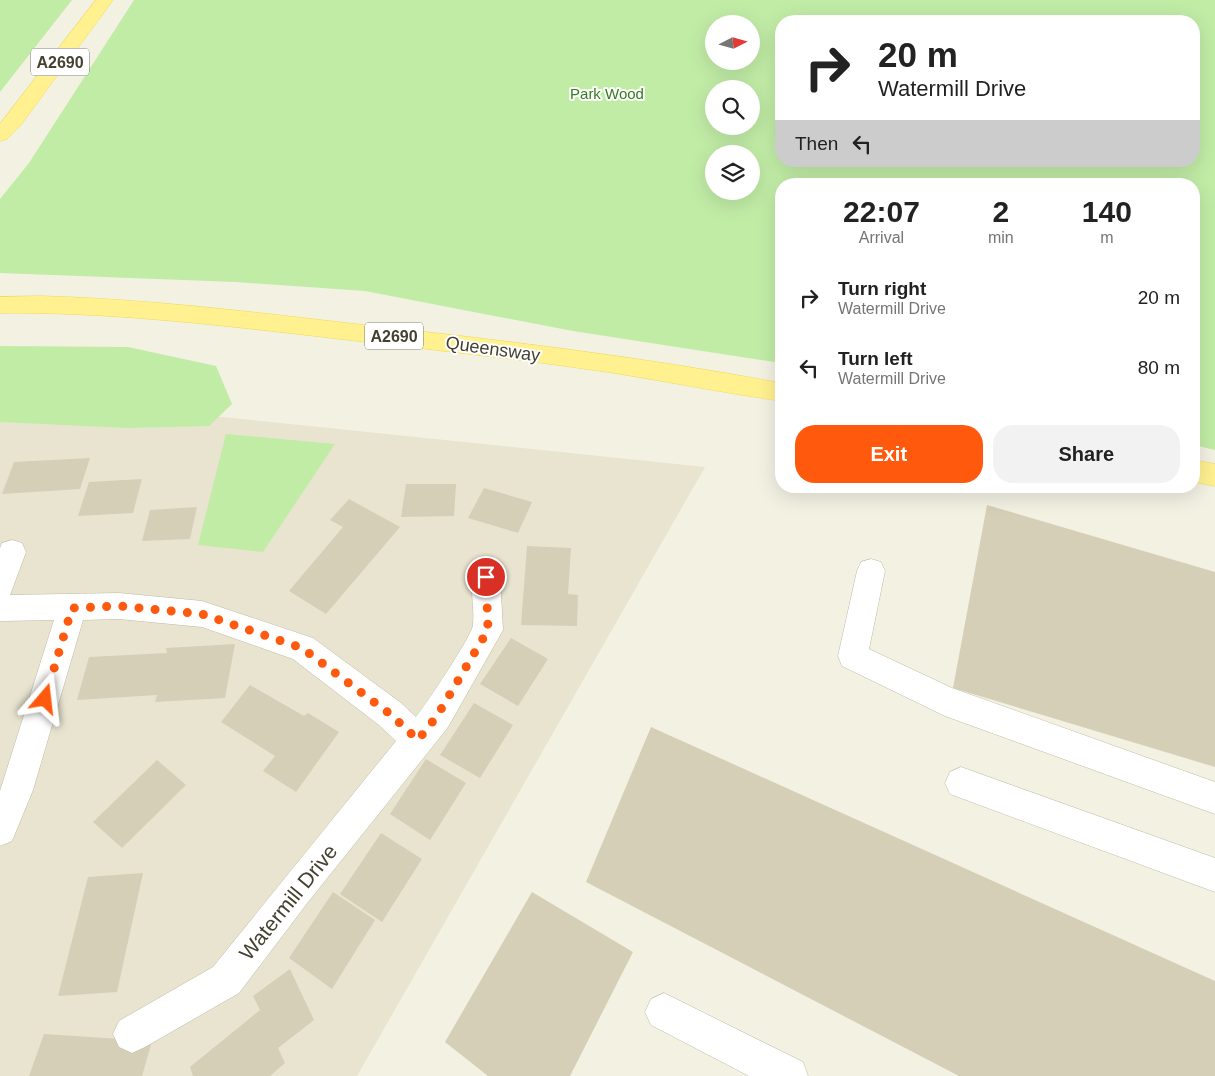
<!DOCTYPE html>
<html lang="en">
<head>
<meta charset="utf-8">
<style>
  :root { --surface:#fff; --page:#f2f2f2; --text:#222; --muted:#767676; --accent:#ff590e }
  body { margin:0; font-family:Arial,sans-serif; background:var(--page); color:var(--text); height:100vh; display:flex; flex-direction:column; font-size:19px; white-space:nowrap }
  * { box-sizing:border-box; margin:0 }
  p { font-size:16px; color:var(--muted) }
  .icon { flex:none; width:28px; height:28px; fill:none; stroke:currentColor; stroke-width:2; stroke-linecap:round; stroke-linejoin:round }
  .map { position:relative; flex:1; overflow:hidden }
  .drawer { position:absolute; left:775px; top:178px; width:425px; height:315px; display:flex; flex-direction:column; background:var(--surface); border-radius:20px; box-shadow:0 5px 20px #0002 }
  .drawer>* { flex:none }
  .banner { position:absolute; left:775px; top:15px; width:425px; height:152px; border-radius:20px; box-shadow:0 5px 20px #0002; background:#fff; color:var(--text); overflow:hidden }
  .needle { width:32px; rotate:84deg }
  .controls { position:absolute; left:705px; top:15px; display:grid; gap:10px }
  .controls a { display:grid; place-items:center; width:55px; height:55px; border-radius:50%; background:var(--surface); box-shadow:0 5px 20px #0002; font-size:25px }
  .pin { position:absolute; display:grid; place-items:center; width:42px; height:42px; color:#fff; margin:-21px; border:2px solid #fff; border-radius:50%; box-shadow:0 1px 5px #0007 }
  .me { position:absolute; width:55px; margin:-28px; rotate:17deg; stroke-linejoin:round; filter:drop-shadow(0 0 4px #0008) }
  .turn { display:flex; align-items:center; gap:18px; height:105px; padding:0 20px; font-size:22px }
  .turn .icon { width:65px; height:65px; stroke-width:2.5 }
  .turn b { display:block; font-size:35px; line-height:42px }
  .then { display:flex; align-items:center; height:48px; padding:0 20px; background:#0003; gap:10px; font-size:19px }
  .eta { display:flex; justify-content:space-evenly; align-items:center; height:85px; text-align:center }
  .eta b { font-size:30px; font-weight:700; line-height:35px }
  .action { display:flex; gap:10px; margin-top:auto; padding:10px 20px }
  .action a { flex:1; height:58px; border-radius:20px; background:var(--accent); color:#fff; font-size:20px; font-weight:700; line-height:58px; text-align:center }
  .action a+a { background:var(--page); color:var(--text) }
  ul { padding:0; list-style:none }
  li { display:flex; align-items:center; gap:15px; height:70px; padding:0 20px }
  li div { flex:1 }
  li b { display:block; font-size:19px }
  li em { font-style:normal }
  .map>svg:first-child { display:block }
  .residential { fill:#e8e4d0 }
  .green { fill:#c1eca6; fill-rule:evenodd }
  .building { fill:#d5cfb7 }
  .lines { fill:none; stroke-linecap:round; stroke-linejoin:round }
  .minor-casing { stroke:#bfbba4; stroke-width:1 }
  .major-casing { stroke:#efda54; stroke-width:1 }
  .minor { fill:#fff; fill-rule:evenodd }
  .major { fill:#fff190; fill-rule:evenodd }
  .route { stroke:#ff590e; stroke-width:9; stroke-dasharray:0 16.2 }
  .labels { text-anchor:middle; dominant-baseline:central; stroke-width:4; stroke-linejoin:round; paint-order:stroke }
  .far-park-label { font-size:15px; fill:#347c20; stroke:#fff }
  .shield { fill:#fff; stroke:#7d7a70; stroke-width:1 }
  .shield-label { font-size:16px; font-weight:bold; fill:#454132 }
  .street-label { font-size:18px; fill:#454132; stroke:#fff }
  .near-street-label { font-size:21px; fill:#454132; stroke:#fff }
</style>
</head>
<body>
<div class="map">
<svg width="1215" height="1076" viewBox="0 0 1215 1076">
  <rect width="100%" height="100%" fill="#f3f1e2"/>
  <!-- residential -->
  <path class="residential" d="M0 394 705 467 357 1076H0Z"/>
  <!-- green -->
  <path class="green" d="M0 0H72L0 92Z
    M134 0H1215V450L1194 445V184H781V363L573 331 365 291 235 282 0 273V199L29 163ZM781 21H1194V161H781ZM714 24H751V61H714ZM714 89H751V126H714ZM714 154H751V191H714Z
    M0 346 128 347 216 366 232 404 209 426 127 428 0 422Z
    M226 434 335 444 263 552 198 545Z"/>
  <!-- building -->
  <path class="building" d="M90 458 80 489 2 494 14 462Z
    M142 479 133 513 78 516 89 482Z
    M406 484H456L454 516 401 517Z
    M484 488 532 502 518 533 468 518Z
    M349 499 400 527 326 614 289 591 343 527 330 520Z
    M987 505 1215 572V767L953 688Z
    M197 507 190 539 142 541 150 510Z
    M527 546 571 548 568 594 578 595 577 626 521 625Z
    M511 638 548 659 518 706 480 684Z
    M235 644 225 698 155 702 157 695 77 700 89 657 167 653 166 648Z
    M250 685 304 716 308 713 339 732 296 792 263 771 275 756 221 722Z
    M474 703 513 725 480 778 440 755Z
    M651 727 1215 981V1076H959L586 882Z
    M426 759 466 783 430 840 390 814Z
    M157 760 186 785 122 848 93 822Z
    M381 833 422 859 382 922 340 894Z
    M143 873 117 992 58 996 88 877Z
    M333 892 375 920 332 989 289 958Z
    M532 892 633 952 570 1076H488L445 1042Z
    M290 969 314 1020 278 1048 285 1063 270 1076H193L190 1067 260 1010 253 996Z
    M44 1034 152 1041 142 1076H29Z"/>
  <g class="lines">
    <defs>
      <path id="minor" d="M12 540 22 543 26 552 10 595 119 593 202 601 313 638 401 703 416 717C425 706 472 636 473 625 475 606 468 586 476 568L486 564 496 568 500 577 503 630 448 727 429 751 308 902 239 993 145 1047 132 1053 119 1047 113 1034 119 1021 213 967 396 741 379 725 293 659 202 627 119 619 83 620 33 790 12 841 0 846V791L54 620 0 621V548L2 543Z
        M871 559 881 562 885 571 869 649 952 688 1215 782V814L945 716 842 666 838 656 857 571 861 562Z
        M961 767 1215 858V892L950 794 945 783 950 772Z
        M664 993 803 1062 808 1076H749L651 1025 645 1012 651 999Z"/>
      <path id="major" d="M96 0H113L20 126 7 139 0 141V124Z
        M41 296C143 299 245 311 346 323 492 339 637 356 781 383V401C725 393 670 382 614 373 514 358 415 348 315 336 210 324 106 312 0 313V297Z
        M1194 460 1215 464V486L1194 482Z"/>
    </defs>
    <!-- minor casing -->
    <use href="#minor" class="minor-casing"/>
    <!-- major casing -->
    <use href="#major" class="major-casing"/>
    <!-- minor -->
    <use href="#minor" class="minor"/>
    <!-- major -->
    <use href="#major" class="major"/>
  </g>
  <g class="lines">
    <!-- route -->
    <path class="route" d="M45 699 72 608 119 606 202 614 302 648 390 714 418 740 437 716 488 630 486 577"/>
  </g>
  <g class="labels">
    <!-- far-park labels -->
    <g class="far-park-label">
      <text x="607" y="93">Park Wood</text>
    </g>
    <!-- shield labels -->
    <g class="shield">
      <rect x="31" y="48.5" width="58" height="27" rx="4"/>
      <rect x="365" y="322.5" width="58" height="27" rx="4"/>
    </g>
    <g class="shield-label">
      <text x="60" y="62">A2690</text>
      <text x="394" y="336">A2690</text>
    </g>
    <!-- street labels -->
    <g class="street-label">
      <text transform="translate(493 349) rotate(8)">Queensway</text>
    </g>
    <!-- near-street labels -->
    <g class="near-street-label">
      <text transform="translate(288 902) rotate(-51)">Watermill Drive</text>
    </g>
  </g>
</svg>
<div class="controls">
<a><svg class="needle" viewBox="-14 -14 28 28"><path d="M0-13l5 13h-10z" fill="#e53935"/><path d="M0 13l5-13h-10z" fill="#767676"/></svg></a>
<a><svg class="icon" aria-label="search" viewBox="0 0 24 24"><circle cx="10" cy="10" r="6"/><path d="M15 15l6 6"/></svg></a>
<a><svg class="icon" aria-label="layers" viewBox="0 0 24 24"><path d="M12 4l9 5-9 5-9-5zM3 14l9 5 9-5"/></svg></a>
</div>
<div class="pin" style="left:486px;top:577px;background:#d93025"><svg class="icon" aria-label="arrive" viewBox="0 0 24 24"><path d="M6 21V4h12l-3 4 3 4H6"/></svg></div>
<svg class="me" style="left:45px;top:699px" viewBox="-20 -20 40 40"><path d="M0-17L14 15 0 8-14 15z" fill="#ff590e" stroke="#fff" stroke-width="4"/></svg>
<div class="banner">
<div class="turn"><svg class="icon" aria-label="right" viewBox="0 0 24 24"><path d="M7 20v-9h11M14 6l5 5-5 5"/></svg><div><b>20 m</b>Watermill Drive</div></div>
<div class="then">Then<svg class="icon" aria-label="left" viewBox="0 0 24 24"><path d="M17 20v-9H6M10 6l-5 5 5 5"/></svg></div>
</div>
<section class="drawer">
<div class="eta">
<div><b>22:07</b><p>Arrival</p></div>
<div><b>2</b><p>min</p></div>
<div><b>140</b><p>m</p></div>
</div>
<ul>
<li><svg class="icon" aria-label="right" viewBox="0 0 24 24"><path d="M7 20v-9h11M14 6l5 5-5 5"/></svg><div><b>Turn right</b><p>Watermill Drive</p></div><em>20 m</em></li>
<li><svg class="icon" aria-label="left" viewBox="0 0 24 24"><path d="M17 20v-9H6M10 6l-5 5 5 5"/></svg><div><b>Turn left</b><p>Watermill Drive</p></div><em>80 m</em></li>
</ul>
<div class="action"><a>Exit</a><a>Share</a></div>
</section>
</div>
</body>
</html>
